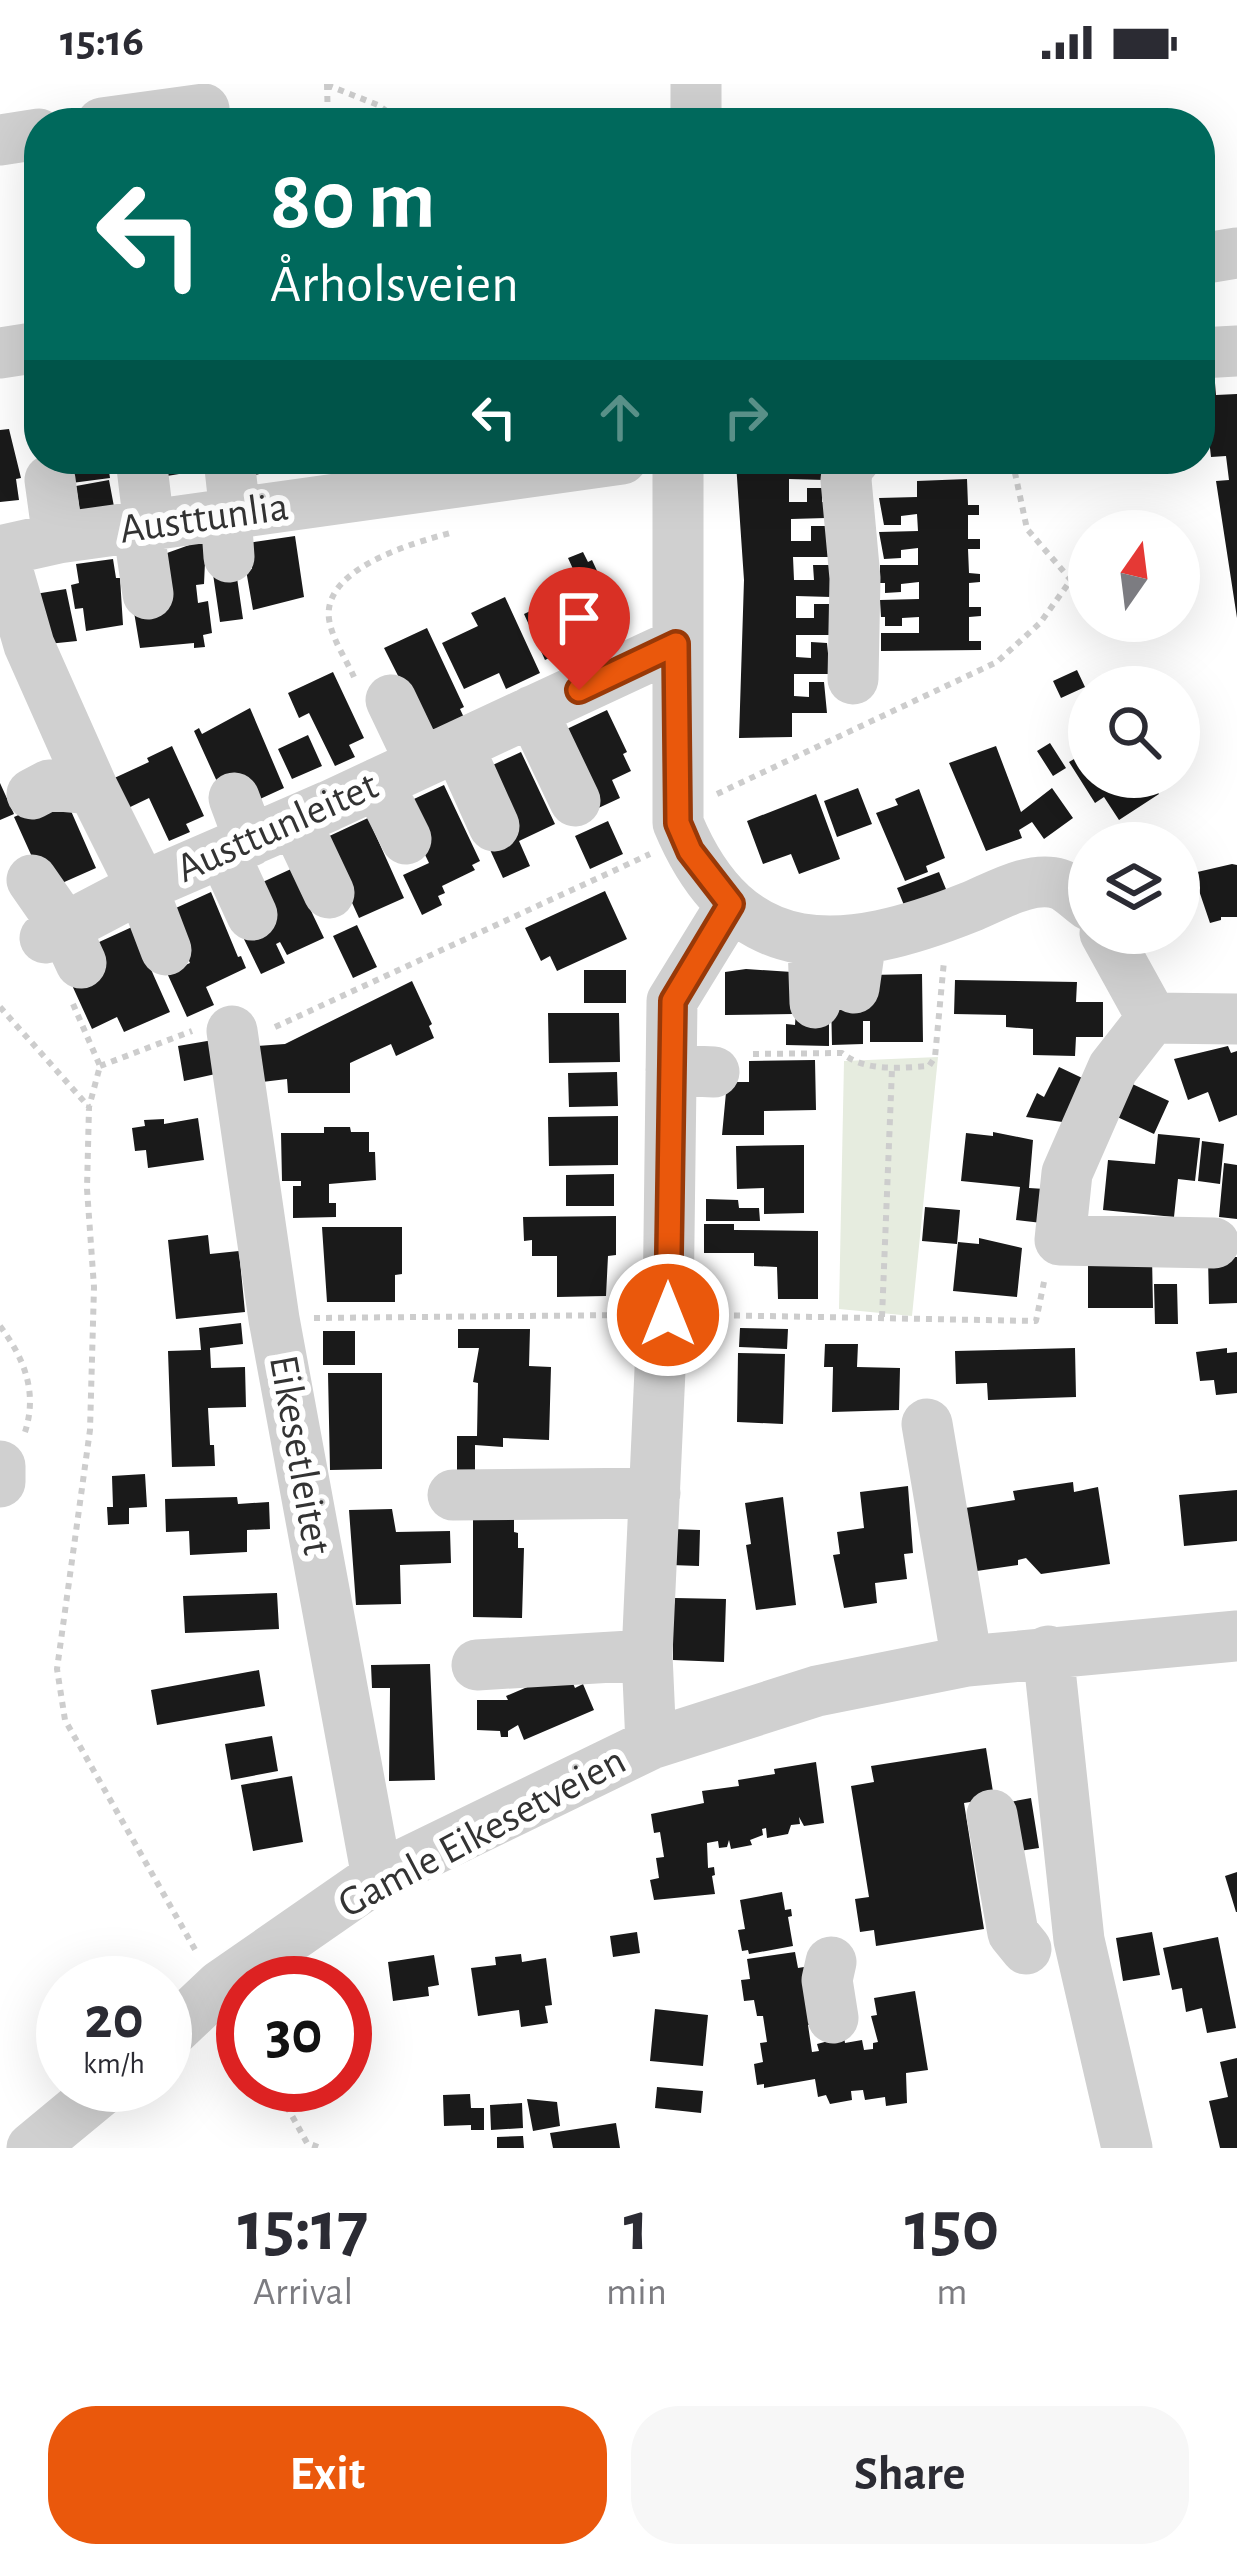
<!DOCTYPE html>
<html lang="en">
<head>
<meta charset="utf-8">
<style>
  :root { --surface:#fff; --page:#f7f7f7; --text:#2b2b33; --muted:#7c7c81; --accent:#ea580c }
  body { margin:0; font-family:"Alegreya Sans",sans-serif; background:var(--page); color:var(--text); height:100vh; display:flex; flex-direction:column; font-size:45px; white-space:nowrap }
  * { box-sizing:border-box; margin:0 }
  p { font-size:39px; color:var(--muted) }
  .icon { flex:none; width:66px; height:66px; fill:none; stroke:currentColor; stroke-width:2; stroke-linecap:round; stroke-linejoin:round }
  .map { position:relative; height:2064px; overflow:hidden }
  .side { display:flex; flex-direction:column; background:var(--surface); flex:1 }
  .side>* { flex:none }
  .hud { position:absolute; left:24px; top:24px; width:1191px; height:366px; border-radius:48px; box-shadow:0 12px 48px #0002; background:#00695c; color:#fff; overflow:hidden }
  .needle { width:78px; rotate:14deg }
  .controls { position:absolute; left:1068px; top:426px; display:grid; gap:24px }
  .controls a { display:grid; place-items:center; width:132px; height:132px; border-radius:50%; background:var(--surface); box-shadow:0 12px 48px #0002; font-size:60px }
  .speed { position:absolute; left:36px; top:1872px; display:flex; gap:24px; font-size:60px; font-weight:700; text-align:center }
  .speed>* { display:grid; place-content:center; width:156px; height:156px; border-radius:50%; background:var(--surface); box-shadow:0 12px 48px #0002; line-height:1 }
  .speed small { font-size:30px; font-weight:400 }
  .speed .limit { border:18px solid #d22; background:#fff; color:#111 }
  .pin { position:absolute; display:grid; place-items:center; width:102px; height:102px; color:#fff; margin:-123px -51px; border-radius:50% 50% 50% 0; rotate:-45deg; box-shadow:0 0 12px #0007 }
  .pin .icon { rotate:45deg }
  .me { position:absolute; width:132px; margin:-66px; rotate:0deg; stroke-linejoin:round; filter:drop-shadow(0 0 9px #0008) }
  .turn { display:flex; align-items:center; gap:42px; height:252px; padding:0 48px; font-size:54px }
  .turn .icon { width:156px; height:156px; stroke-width:2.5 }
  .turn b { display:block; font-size:84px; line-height:102px }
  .lanes { display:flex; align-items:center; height:114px; padding:0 48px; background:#0003; justify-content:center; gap:60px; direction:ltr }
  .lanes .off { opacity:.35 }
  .eta { display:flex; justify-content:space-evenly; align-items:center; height:204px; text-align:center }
  .eta b { font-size:72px; font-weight:600; line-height:84px }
  .cta { display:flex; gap:24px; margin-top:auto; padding:24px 48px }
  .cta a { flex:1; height:138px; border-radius:48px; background:var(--accent); color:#fff; font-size:48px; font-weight:600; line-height:138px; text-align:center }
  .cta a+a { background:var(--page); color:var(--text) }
  .status { display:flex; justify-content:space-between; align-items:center; height:84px; padding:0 60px; background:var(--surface); direction:ltr }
  .status svg { height:33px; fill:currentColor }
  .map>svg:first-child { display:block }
  .green { fill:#e6ecdf }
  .building { fill:#1a1a1a }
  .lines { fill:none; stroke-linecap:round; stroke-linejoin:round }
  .path { stroke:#cdcdcd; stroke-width:6; stroke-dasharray:6 6; stroke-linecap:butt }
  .minor { stroke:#d0d0d0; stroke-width:51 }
  .route-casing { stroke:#983908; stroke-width:30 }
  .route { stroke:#ea580c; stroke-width:21 }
  .labels { text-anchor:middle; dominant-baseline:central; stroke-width:12; stroke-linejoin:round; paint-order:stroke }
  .street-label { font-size:42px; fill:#333; stroke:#fff }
</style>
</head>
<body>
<div class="status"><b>15:16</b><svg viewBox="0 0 49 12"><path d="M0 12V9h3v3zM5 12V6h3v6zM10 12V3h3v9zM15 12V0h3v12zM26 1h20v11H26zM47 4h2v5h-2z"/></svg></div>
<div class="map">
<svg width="1237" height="2064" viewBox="0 0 1237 2064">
  <rect width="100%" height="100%" fill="#fff"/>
  <!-- green -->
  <path class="green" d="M938 973 912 1232 839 1225 844 977Z"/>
  <!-- building -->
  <path class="building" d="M1215 299 1216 311 1237 310V534L1216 397 1229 396 1226 372 1211 373 1208 346 1200 347V300Z
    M9 345 21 394 16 395 19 416 0 418V346Z
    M61 375H107L110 394 64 400Z
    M159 375H201L203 386 161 393Z
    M243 375H292L293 382 246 393Z
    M736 379H825V396L789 395V418H807V404H822V418H826V434L791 435V457H811V442H826L829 473H793L794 496H814L813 481H829L831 496V513L796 512V534H814V520H829L831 551H796V573L811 574V558L827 559 830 590H794V612L809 613V598H824L827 629H792V653L739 654 744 496Z
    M967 395 968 421H979V431H968V455H980V465H968L969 489 980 490V498L969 499V523H981V532L969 533V557H981V566L881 567V549H919V533L902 534V542H885V533H881L880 516 919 515V498L901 500V508L885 509V499H880V481H918V464L901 466V474L884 475 879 448 918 447 917 430 901 432V441H884L879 414 917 413V397Z
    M109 396 115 428 81 434 76 402Z
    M295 452 304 513 253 526 246 486 252 485 247 459Z
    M206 455 204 500 196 501 198 519 208 517 212 549 203 551 205 563 194 564V559L140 564 134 528 167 469Z
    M583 468 588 478 592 476 618 532 575 552 568 536 562 539 551 514 556 512 549 496 573 485 568 474Z
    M113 475 116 494H120L123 541 86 547 83 524 75 525 71 501 79 499 76 480Z
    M236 487 243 535 220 538 213 490Z
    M66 505 77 557 48 560 35 510Z
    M505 513 540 589 506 605 499 589 464 605 442 559 478 542 471 529Z
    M549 518 570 564 545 576 524 530Z
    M427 544 464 623 460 625 467 640 431 657 384 564Z
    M1077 586 1085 603 1061 614 1053 597Z
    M333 588 364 654 349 661 355 673 335 682 309 629 299 634 288 609Z
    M250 624 284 704 249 720 219 702 194 647 199 644 202 650Z
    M607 626 627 668 623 670 631 687 612 696 620 714 592 727 552 652Z
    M308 651 322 682 292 695 278 665Z
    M1050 659 1066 684 1053 692 1037 667Z
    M172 662 204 732 186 740 190 748 169 757 149 714 124 726 110 696 149 678 147 674Z
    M996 662 1021 728 1052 704 1073 734 1044 755 1032 738 1019 746 1022 754 986 767 949 679Z
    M1089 666V693H1148L1159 710 1119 736 1104 713 1095 719 1069 678Z
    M521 668 555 740 519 757 530 782 503 794 486 757 484 685Z
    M0 699 14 730 0 736Z
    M444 701 480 777 472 781 475 786 442 802 445 809 438 812 442 821 422 831 403 791 429 779 401 721Z
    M858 704 872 740 837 753 824 717Z
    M919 705 945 774 926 782 928 788 905 797 876 729 898 721 895 715Z
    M816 710 840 775 799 790 791 770 763 780 747 737Z
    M64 711 96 784 53 803 42 795 14 733Z
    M368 734 404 814 359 834 323 755Z
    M608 737 623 770 590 785 575 752Z
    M1232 780 1237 781V833H1221V836L1210 839 1193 789Z
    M291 785 324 854 287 871 280 858 276 860 285 879 261 890 241 849 254 802Z
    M939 788 948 810 906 826 897 804Z
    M605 807 627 855 557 887 550 872 541 877 525 844Z
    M211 808 238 873 241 872 246 884 206 903 214 921 187 933 167 889 190 879 167 828Z
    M357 841 377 883 353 894 333 852Z
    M132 843 170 928 124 948 117 933 92 945 71 899 86 864Z
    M746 885 792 888 793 930 725 931V888Z
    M584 886H626V919H584Z
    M922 890 923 958H870V937H863V960L832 961 831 915 869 891Z
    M955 896 1077 898 1076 918H1103V953H1076L1075 972 1033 971V945L1006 943V931L954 930Z
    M412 897 432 940 429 942 434 954 396 972 391 960 350 979V1009H288L287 995 262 998 257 962 285 960Z
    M796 926H829V962L786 961V940L795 941Z
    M548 929H619L620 978 549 979Z
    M213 956 220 989 184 997 178 962Z
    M1228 962 1231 969 1237 967V1031L1219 1038 1208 1008 1188 1016 1174 975Z
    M815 976 816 1026 764 1027V1051H722L727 998H749V977Z
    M1059 983 1097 1001 1077 1040 1026 1033 1037 1009 1044 1013Z
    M617 988 618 1022 569 1023 568 989Z
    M1128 998 1169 1017 1154 1050 1113 1031Z
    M618 1032V1081L549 1082 548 1033Z
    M198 1034 204 1076 148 1084 146 1066 135 1067 132 1044 145 1042 144 1036 164 1035V1040Z
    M324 1043H350L351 1048H369V1068H375L376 1096 329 1100V1119H336V1133L293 1134V1102H301V1097H282L281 1049H324Z
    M993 1048 1033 1056 1029 1104 1045 1105 1042 1139 1016 1136 1020 1103 961 1097 966 1049 993 1052Z
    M1158 1050 1200 1054 1195 1097 1178 1095 1174 1133 1103 1126 1108 1076 1155 1080Z
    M1202 1057 1224 1060 1220 1100 1198 1097Z
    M804 1061V1129L764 1130V1104L737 1105 736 1062Z
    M1224 1079 1237 1081V1135L1219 1133Z
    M614 1090V1122H566V1091Z
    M706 1115 738 1116 739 1124H759L760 1137H706Z
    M925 1123 960 1126 957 1160 922 1157Z
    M616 1132V1171L608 1172 606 1212 557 1213V1172H532V1156L524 1157 523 1133Z
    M704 1140H734V1146L818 1147V1215H778L777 1183 754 1182V1169H704Z
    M322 1143H402V1190L395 1191V1218H327Z
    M208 1151 210 1170 239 1167 245 1228 176 1235 168 1156Z
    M979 1154 1022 1164 1017 1213 953 1207 958 1158 979 1160Z
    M1088 1172H1152L1153 1224H1088Z
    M1208 1173H1237V1219L1209 1220Z
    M1154 1200H1177L1178 1240H1155Z
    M241 1239 243 1260 210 1264 211 1284 245 1283 246 1323 208 1324 210 1361H214L215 1382 172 1383 168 1267 201 1266 199 1244Z
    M740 1244 788 1245 787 1265 739 1263Z
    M458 1245H530L529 1282 551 1283 549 1356 503 1354V1363L475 1361V1386H457V1352H477L478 1299 473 1298 479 1264H458Z
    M323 1247H355V1281H323Z
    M825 1260H858L857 1283 900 1284 899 1326 832 1328 833 1283H824Z
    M1075 1264 1076 1313 988 1316 987 1299 956 1300 955 1267Z
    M1227 1264V1269L1237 1268V1309L1216 1311 1214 1296 1200 1297 1196 1268Z
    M738 1269 785 1270 783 1340 737 1338Z
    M328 1289H382V1385L330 1386Z
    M145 1390 147 1423 129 1424V1440L108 1441 107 1423H113L112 1392Z
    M1073 1398 1074 1408 1098 1403 1110 1480 1041 1490 1026 1474 1018 1476V1481L963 1489 953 1426 1015 1416 1013 1407Z
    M908 1402 913 1469 904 1470 907 1495 875 1499 877 1519 844 1524 833 1471 840 1470 837 1448 864 1444 860 1408Z
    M1237 1406V1457L1184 1462 1179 1411Z
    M237 1413 238 1420 269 1418 270 1445 247 1446V1468L190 1471 189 1447 166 1448 165 1415Z
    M783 1413 796 1521 756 1526 746 1461 751 1460 745 1419Z
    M473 1421 514 1422V1448L518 1449V1464H524L522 1534 473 1533Z
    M392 1425 396 1448 450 1447 451 1479 400 1481 401 1520 356 1521 349 1426Z
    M672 1445 700 1446 699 1482 671 1481Z
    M277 1509 279 1545 185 1549 183 1512Z
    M675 1514 726 1515 724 1578 673 1576V1555H669Z
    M430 1580 435 1696 389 1697 390 1604H372L371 1581Z
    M259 1586 265 1622 157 1641 151 1606Z
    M567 1586 575 1604 583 1600 594 1626 524 1656 518 1641 508 1647V1653H501L500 1647 477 1646V1616H508L506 1612Z
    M272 1652 278 1687 231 1696 225 1660Z
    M986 1664 994 1714 964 1719 984 1845 876 1862 874 1846 860 1848 855 1815 869 1813 851 1702 874 1698 871 1682Z
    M816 1678 824 1739 804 1742 799 1733 800 1740 791 1741 788 1750 767 1754 766 1744 762 1745 763 1751 750 1756 752 1761 731 1765 729 1756 727 1763 719 1764 718 1757 707 1759 708 1784 714 1783 715 1791 712 1792 715 1810 654 1816 650 1796 659 1794 656 1774 664 1773 660 1748 654 1749 651 1730 704 1719 702 1707 739 1702 738 1696 775 1690 774 1685Z
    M292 1692 303 1758 253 1767 241 1701Z
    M1031 1714 1039 1764 1012 1768 1004 1719Z
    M1237 1788V1828H1236L1225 1792Z
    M782 1808 785 1826 791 1825 792 1832 788 1833 793 1862 749 1870 748 1866 742 1867 738 1846 745 1845 740 1816Z
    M637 1848 640 1869 613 1873 610 1852Z
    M1152 1848 1160 1891 1123 1897 1116 1854Z
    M1218 1853 1236 1944 1207 1949 1202 1924 1186 1928 1182 1904 1172 1906 1163 1864Z
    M795 1868 798 1884 804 1883 813 1940 808 1941 812 1968 819 1967 817 1960 844 1953 845 1959 862 1956 864 1966 873 1965V1959L878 1958 871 1932 877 1931 874 1914 915 1907 928 1986 906 1989 907 2019 886 2022 885 2013 865 2016 863 2006 851 2007 852 2016 830 2020 826 2011 818 2013 815 1995 764 2004V2000L757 2001 754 1980 763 1978 760 1959 767 1958 763 1932H757L754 1916 744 1917 741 1896 750 1895 747 1875Z
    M521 1870 522 1878 546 1874 552 1921 545 1922 548 1939 521 1943 519 1926 478 1932 471 1884 496 1881 495 1873Z
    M434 1871 439 1901 428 1903 429 1912 393 1917 388 1878Z
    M655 1925 708 1931 703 1982 650 1977Z
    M1237 1974V2064H1220L1209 2017 1228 2013 1220 1978Z
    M657 2003 703 2007 701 2029 655 2024Z
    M470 2010 471 2024H484V2046H471V2041L444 2042 443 2011Z
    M527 2015 557 2018 560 2042 533 2047Z
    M522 2019 523 2044 491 2046 490 2021Z
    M616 2039 620 2064H553L550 2049Z
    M523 2052 524 2064H497V2053Z"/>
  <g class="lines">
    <!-- path -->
    <path class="path" d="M327 0 328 39
      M327 1 378 21 403 39
      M1142 39 1154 34
      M354 593C347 577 334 558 330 540 316 486 413 459 450 449
      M717 710 997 578 1040 539 1071 496 1027 445 1012 375
      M73 920 100 982 89 1023 87 1105 94 1203 90 1346 57 1585 65 1636 197 1869
      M0 923 89 1023
      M275 943 650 770
      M753 970 842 969C865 988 901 984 929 982L935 973 944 877
      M100 982 192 947
      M710 1231 1036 1237 1045 1193
      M882 1233 892 985
      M314 1234 625 1231
      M0 1242C24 1274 38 1308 25 1348
      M275 2001 307 2059 321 2064"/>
    <!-- minor -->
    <path class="minor" d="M102 39 204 25
      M696 39V0
      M0 56 39 50
      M1200 175 1237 169
      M0 269 39 263
      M1200 269 1237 267
      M141 375 149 441
      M229 375 235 429
      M678 375V739C739 885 845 873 970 823 995 813 1031 791 1059 800 1069 803 1080 815 1089 821
      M50 396 58 454
      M226 430 229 473
      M138 443 148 510
      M0 467 58 454 622 375
      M2 467 29 561 93 705 142 803 329 722 677 560
      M853 595 855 494 846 396 848 382 855 375
      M391 616 421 679
      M532 627 575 717
      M458 662 494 742
      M378 699 406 755
      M32 710 49 701 93 705
      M234 714 250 757
      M295 737 329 809
      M223 768 252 831
      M32 796 64 842 81 879
      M1105 849 1152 934 1113 984 1067 1089 1060 1156 1214 1159
      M45 854 142 803 166 866
      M813 859 815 919
      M854 904 861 855
      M1152 934 1237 935
      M232 947 274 1235 377 1793
      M671 986 714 988
      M668 1231 672 917 731 821
      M927 1340 967 1577
      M0 1382V1398
      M453 1411 655 1409
      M1048 1567 1079 1856 1127 2064
      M477 1581 647 1571
      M651 1660 647 1571 661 1264
      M992 1731 1013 1849 1026 1865
      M831 1878 827 1896 833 1934
      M165 1954 220 1902 377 1793 651 1660 817 1607 967 1577 1237 1552
      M32 2064 108 2001"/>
  </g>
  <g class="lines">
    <defs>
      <path id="route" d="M579 606 676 560 678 739 690 767 731 820 673 917 668 1231"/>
    </defs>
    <!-- route casing -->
    <use href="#route" class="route-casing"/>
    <!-- route -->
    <use href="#route" class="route"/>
  </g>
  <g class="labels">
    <!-- street labels -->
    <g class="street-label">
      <text transform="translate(204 434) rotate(-8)">Austtunlia</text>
      <text transform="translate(277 743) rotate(-24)">Austtunleitet</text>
      <text transform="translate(300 1371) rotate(80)">Eikesetleitet</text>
      <text transform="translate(482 1748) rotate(-28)">Gamle Eikesetveien</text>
    </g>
  </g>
</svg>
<div class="controls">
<a><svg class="needle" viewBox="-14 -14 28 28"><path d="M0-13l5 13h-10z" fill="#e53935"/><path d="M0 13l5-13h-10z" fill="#7c7c81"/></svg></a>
<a><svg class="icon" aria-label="search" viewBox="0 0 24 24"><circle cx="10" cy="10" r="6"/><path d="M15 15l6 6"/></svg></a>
<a><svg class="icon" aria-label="layers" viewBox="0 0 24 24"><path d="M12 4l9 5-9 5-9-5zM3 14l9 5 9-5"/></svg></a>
</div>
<div class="speed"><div>20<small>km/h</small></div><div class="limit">30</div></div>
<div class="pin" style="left:579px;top:606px;background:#d93025"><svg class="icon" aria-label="arrive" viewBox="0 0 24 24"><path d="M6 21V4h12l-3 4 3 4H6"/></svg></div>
<svg class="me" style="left:668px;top:1231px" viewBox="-20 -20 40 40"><circle r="17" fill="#ea580c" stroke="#fff" stroke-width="3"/><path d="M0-11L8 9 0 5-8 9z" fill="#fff"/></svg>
<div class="hud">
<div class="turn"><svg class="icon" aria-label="left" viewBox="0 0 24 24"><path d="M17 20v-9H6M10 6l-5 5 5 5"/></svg><div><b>80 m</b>Årholsveien</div></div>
<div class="lanes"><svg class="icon" aria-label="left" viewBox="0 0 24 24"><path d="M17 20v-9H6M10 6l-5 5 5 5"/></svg><svg class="icon off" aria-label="ahead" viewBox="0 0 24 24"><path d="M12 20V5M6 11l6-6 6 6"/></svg><svg class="icon off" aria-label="right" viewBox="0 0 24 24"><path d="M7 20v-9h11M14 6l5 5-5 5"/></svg></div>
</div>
</div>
<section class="side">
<div class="eta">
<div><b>15:17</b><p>Arrival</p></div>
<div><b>1</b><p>min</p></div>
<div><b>150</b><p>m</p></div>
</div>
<div class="cta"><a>Exit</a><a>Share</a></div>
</section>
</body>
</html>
